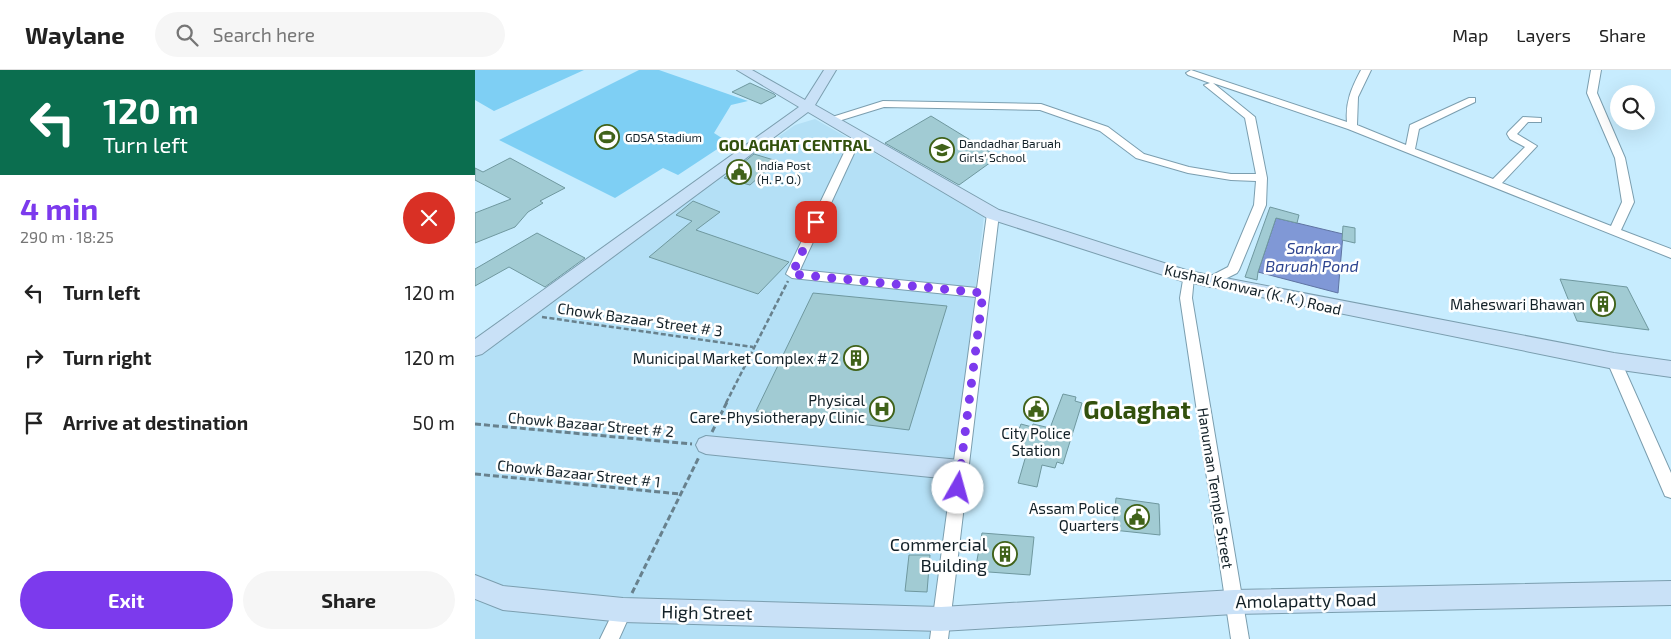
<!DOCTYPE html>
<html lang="en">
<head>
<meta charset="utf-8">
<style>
  :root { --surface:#fff; --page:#f6f6f6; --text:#222; --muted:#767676; --line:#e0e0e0; --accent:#7c3aed }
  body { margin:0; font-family:"Exo 2",sans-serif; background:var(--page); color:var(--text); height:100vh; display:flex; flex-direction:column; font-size:19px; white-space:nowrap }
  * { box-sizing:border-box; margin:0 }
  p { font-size:16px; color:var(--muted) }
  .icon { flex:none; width:28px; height:28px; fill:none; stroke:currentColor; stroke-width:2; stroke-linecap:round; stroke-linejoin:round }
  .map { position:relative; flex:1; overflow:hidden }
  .details { display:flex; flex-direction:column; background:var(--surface); width:475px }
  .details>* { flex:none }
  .top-card { background:#0b6e4f; color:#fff; overflow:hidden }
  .fabs { position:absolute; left:1135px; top:15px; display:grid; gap:10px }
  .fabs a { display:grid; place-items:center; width:45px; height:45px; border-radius:50%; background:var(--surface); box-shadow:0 5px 20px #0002; font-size:25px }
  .pin { position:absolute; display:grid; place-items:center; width:42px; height:42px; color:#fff; margin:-21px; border-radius:10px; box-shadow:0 2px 8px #0006 }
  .me { position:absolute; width:55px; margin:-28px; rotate:7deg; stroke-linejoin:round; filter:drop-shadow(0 0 4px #0008) }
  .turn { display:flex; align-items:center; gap:18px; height:105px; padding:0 20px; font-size:22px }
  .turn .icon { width:65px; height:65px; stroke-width:2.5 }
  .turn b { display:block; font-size:35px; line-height:42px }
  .round { display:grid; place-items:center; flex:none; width:52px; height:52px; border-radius:26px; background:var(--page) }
  .headline { display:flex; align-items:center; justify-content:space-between; height:85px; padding:0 20px }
  h1 { font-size:30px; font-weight:700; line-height:38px; color:var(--accent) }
  .primary-button { display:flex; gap:10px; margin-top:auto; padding:10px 20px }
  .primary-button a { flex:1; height:58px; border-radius:30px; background:var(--accent); color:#fff; font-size:20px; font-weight:700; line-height:58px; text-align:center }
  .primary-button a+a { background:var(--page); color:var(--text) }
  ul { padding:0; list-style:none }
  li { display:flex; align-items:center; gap:15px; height:65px; padding:0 20px }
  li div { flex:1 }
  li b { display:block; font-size:19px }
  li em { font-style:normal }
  header { display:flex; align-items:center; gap:30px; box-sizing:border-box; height:70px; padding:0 25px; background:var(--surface); border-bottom:1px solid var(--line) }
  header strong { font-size:24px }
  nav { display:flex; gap:28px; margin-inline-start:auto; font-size:18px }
  .search { width:350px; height:45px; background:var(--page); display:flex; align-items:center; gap:12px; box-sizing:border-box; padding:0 18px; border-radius:28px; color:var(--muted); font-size:19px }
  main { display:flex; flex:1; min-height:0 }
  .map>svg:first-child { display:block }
  .built { fill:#b4e0f6 }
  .green { fill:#7ecff4 }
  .water { fill:#8098d6; stroke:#5f74a2 }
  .building { fill:#a1cbd3; stroke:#6f989f }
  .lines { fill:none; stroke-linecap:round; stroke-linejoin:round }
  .street-casing { stroke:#7b9eaf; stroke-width:2 }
  .secondary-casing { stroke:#7b9eaf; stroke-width:2 }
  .path-far1 { stroke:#68818d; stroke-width:2.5; stroke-dasharray:5 2.5; stroke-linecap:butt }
  .path { stroke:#68818d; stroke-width:3; stroke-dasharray:6 3; stroke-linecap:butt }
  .street { fill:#fff; fill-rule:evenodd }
  .secondary { fill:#c9e1f7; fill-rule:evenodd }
  .route { stroke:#7c3aed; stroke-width:9; stroke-dasharray:0 16.2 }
  .labels { text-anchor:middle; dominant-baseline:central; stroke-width:5; stroke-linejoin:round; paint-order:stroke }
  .far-poi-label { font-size:12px; fill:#122027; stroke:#fff; text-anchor:start }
  .street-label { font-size:15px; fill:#122027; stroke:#fff }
  .poi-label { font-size:15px; fill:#122027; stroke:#fff; text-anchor:end }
  .far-district-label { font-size:16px; font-weight:bold; fill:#32500c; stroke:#fff }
  .water-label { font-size:16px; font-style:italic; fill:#2f4691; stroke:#fff }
  .near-poi-label { font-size:18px; fill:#122027; stroke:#fff; text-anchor:end }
  .near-street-label { font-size:18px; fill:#122027; stroke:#fff }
  .town-label { font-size:25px; font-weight:bold; fill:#32500c; stroke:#fff }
</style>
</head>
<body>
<header>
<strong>Waylane</strong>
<div class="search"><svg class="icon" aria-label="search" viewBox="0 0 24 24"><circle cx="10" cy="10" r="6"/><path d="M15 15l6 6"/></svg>Search here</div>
<nav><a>Map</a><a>Layers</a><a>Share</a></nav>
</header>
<main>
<section class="details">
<div class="top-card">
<div class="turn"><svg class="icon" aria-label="left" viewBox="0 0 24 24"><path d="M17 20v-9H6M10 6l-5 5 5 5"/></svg><div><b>120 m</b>Turn left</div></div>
</div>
<div class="headline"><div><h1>4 min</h1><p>290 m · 18:25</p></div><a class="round" style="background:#d93025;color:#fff"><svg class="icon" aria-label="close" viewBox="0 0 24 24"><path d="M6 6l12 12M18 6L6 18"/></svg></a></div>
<ul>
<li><svg class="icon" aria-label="left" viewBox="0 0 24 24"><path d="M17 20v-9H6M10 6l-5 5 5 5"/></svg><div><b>Turn left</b></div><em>120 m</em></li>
<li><svg class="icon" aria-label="right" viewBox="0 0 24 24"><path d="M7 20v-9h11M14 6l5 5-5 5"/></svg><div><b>Turn right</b></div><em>120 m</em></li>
<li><svg class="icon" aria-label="arrive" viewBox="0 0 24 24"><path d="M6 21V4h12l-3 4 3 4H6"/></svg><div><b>Arrive at destination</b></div><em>50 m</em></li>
</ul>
<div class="primary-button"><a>Exit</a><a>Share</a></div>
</section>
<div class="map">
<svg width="1196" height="569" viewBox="0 0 1196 569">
  <rect width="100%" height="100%" fill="#c7ecfe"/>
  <!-- built -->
  <path class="built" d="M340 49 509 146 460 569H0V279L320 55Z"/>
  <!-- green -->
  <path class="green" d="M0 0H109L19 41 0 30Z
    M164 0H184L273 31 256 35 239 63 253 72 203 105 188 98 140 128 24 70Z"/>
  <!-- water -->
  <path class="water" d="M801 148 868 164 863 223 783 202Z"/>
  <!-- building -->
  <path class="building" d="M275 13 299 24 301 26 286 34 257 22Z
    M456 46 523 87 484 115 410 73Z
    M279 84 302 91 275 115 249 108Z
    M35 88 90 118 65 131 68 133 53 142 40 157 0 173V143L36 129 0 110V98L8 102Z
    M218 131 245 142 221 160 314 192 283 224 174 187 217 151 201 145Z
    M795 137 824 145 822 153 801 148 783 202 782 210 770 207Z
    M868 156 880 158V173L867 170Z
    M62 163 110 188 70 217 34 197 0 216V199Z
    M1085 209 1152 217 1174 260 1102 251Z
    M338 223 472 236 434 360 281 341Z
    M588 324 601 327 600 331 607 333 588 394 582 392 580 398 567 395 562 417 543 413 552 382 546 381 550 369 541 367 546 354 557 357 558 354 575 358Z
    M641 428 684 434 685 465 638 460Z
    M507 463 559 467 555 505 500 501Z
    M434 485H455L452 522 430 521Z"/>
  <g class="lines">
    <defs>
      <path id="street" d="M716 0 872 52C870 32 877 17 886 0H896L883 27 882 55 931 75 935 55 994 28H1000V32L944 59 940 79 1018 109 1050 77 1035 69 1032 64 1033 62 1048 47 1066 48V52H1053L1042 64 1062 76 1027 113 1136 156 1147 132 1140 88 1112 23 1116 0H1126L1122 23 1150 88 1159 132 1146 160 1196 179V188L873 59 738 13 780 47 792 108 791 135 764 200 762 203 734 217 730 215 728 212 730 209 753 197 779 135 781 111 756 110 713 103 661 88 625 61 565 40 409 37 357 53 352 50 354 48 408 31 566 34 633 57 669 84 714 97 756 104H781L770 48 729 15 735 13 713 5 711 3Z
        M383 61 388 64 325 200 502 218 512 144 518 140 524 144 473 569H455L501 227 317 208 311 204 378 64Z
        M713 203 717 204 719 207 717 228 774 569H756L705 228 709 204Z
        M1139 285 1144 287 1146 291 1196 403V428L1190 426 1132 291 1134 287Z
        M148 531 154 534 157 540 144 569H125L142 534Z"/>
      <path id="secondary" d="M262 0H277L330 30 349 0H361L340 35 524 140 714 201 1139 283 1196 291V307L1139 299 707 211 512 148 333 42 7 284 0 286V269L324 37Z
        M231 366 485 390 493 393 496 400 493 407 485 410 231 384 224 381 221 375 224 369Z
        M0 505 28 516 148 528 466 537 759 520 1196 511V535L759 544 466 561 148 552 28 540 0 529Z"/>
    </defs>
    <!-- street casing -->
    <use href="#street" class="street-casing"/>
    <!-- secondary casing -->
    <use href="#secondary" class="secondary-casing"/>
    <!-- path-far1 -->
    <path class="path-far1" d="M67 247 278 277
      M251 333 313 211"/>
    <!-- path -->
    <path class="path" d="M0 354 217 374
      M237 362 252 332
      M0 404 205 424
      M157 523 224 387"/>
    <!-- street -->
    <use href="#street" class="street"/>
    <!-- secondary -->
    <use href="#secondary" class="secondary"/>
  </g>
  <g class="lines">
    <!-- route -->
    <path class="route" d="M341 152 317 204 508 223 483 418"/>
  </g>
  <!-- icons -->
  <defs>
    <symbol id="stadium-ring" viewBox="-11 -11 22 22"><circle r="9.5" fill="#fff" stroke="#406219" stroke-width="1.5"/><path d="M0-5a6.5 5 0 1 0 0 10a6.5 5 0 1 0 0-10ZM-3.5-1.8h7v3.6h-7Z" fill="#406219"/></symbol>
    <symbol id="school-ring" viewBox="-11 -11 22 22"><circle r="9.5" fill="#fff" stroke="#406219" stroke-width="1.5"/><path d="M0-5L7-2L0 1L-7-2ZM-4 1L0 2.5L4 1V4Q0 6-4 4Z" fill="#406219"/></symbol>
    <symbol id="civic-ring" viewBox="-11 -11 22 22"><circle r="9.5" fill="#fff" stroke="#406219" stroke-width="1.5"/><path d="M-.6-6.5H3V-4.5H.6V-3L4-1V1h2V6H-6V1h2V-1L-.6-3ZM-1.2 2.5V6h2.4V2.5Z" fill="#406219"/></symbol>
    <symbol id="building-ring" viewBox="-11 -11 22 22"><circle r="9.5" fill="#fff" stroke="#406219" stroke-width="1.5"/><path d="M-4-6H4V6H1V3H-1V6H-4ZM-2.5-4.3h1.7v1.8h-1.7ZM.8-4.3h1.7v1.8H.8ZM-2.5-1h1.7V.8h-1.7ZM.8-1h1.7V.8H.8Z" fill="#406219"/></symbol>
    <symbol id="hospital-ring" viewBox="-11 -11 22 22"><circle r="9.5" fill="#fff" stroke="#406219" stroke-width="1.5"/><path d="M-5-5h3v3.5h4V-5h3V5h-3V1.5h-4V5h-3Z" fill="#406219"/></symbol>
  </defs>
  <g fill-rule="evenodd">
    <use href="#stadium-ring" x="118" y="53" width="28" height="28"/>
    <use href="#school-ring" x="453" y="66" width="28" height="28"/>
    <use href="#civic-ring" x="250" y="88" width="28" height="28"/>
    <use href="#building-ring" x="1114" y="220" width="28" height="28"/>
    <use href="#building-ring" x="367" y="274" width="28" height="28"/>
    <use href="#hospital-ring" x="393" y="325" width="28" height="28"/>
    <use href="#civic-ring" x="547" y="325" width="28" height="28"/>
    <use href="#civic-ring" x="648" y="433" width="28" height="28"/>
    <use href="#building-ring" x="516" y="470" width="28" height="28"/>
  </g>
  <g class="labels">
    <!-- far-poi labels -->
    <g class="far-poi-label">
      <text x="150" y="67">GDSA Stadium</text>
      <text x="484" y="73">Dandadhar Baruah<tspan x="484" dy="14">Girls' School</tspan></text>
      <text x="282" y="95">India Post<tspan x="282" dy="14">(H. P. O.)</tspan></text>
    </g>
    <!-- street labels -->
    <g class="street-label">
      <text transform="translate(778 219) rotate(13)">Kushal Konwar (K. K.) Road</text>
      <text transform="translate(165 249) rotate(8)">Chowk Bazaar Street # 3</text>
      <text transform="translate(116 354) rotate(5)">Chowk Bazaar Street # 2</text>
      <text transform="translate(104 403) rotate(6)">Chowk Bazaar Street # 1</text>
      <text transform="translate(741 418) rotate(81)">Hanuman Temple Street</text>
    </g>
    <!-- poi labels -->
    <g class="poi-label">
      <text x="1110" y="234">Maheswari Bhawan</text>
      <text x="364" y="288">Municipal Market Complex # 2</text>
      <text x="390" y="330">Physical<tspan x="390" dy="17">Care-Physiotherapy Clinic</tspan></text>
      <text x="561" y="363" text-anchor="middle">City Police<tspan x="561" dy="17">Station</tspan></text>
      <text x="644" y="438">Assam Police<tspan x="644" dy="17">Quarters</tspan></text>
    </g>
    <!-- far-district labels -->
    <g class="far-district-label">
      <text x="320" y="74">GOLAGHAT CENTRAL</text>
    </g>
    <!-- water labels -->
    <g class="water-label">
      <text x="837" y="177">Sankar<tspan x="837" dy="18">Baruah Pond</tspan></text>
    </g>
    <!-- near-poi labels -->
    <g class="near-poi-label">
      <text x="512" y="474">Commercial<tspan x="512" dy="21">Building</tspan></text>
    </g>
    <!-- near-street labels -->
    <g class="near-street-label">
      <text transform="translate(831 530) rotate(-1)">Amolapatty Road</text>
      <text transform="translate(232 542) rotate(1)">High Street</text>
    </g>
    <!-- town labels -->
    <g class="town-label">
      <text x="662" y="339">Golaghat</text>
    </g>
  </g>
</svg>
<div class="fabs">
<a><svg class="icon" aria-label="search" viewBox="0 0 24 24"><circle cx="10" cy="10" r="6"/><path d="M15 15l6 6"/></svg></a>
</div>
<div class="pin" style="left:341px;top:152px;background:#d93025"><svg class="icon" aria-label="arrive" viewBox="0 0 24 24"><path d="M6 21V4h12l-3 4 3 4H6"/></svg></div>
<svg class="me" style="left:483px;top:418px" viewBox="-20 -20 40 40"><circle r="19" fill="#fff"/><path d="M0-13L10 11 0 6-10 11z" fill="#7c3aed"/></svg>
</div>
</main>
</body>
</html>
